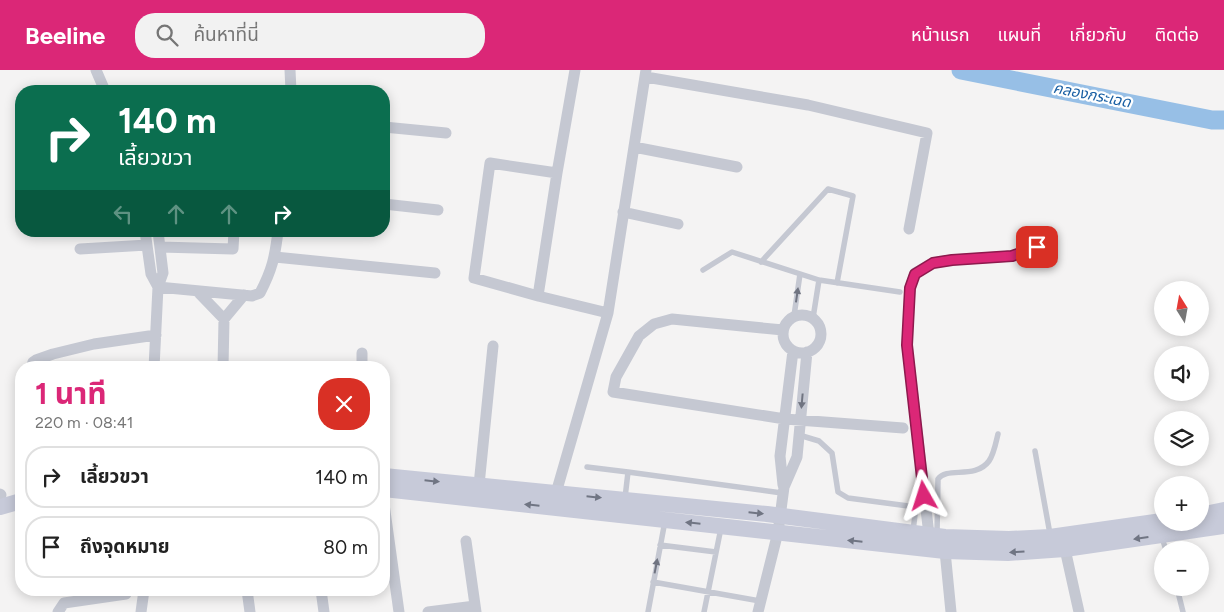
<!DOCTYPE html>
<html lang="th">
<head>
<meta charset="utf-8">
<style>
  :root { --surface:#fff; --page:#f2f2f2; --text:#222; --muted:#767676; --line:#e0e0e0; --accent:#db2777 }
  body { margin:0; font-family:Figtree,"Noto Sans Thai",sans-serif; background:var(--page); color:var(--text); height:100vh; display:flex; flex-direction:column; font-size:19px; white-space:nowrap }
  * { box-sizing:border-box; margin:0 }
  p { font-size:16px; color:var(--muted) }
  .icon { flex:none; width:28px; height:28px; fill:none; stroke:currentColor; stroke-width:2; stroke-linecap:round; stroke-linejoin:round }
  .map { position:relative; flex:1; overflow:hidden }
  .drawer { position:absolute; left:15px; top:291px; width:375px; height:235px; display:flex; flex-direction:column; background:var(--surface); border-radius:20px; box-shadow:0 2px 12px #0003 }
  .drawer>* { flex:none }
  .hud { position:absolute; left:15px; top:15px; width:375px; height:152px; border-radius:20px; box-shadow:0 2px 12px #0003; background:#0b6e4f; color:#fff; overflow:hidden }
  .needle { width:32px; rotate:349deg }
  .tools { position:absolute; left:1154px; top:211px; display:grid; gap:10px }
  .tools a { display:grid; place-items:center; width:55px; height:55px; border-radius:50%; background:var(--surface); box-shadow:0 2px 12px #0003; font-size:25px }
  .pin { position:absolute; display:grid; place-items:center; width:42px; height:42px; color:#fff; margin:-21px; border-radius:10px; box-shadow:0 2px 8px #0006 }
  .me { position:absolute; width:55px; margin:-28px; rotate:354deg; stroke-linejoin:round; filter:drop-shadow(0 0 4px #0008) }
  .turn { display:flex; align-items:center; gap:18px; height:105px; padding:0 20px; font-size:22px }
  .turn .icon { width:65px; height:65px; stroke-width:2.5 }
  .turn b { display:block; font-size:35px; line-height:42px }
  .lanes { display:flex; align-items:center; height:48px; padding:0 20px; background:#0003; justify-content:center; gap:25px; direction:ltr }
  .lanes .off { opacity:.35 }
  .round { display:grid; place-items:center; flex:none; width:52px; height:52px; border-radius:20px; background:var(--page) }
  .headline { display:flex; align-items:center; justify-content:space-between; height:85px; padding:0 20px }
  h1 { font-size:30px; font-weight:700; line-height:38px; color:var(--accent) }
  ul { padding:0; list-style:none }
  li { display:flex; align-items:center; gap:15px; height:62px; margin:0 10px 8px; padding:0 10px; border:2px solid var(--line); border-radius:20px }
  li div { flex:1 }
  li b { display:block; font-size:19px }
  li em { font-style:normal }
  header { display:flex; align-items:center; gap:30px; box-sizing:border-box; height:70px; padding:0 25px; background:var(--accent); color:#fff }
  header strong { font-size:24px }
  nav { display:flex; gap:28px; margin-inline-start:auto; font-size:18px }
  .search { width:350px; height:45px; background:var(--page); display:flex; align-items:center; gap:12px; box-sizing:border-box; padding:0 18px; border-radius:20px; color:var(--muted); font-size:19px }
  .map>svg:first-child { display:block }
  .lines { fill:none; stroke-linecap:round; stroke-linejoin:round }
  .river { stroke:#97bfe6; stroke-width:19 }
  .lane { stroke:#c5c8d2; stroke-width:5.5 }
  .street { stroke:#c5c8d2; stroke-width:11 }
  .secondary { stroke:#c7cad9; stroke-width:16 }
  .oneway { fill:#707481 }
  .oneway2 { fill:#707583 }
  .route-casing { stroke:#8e194d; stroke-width:12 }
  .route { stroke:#db2777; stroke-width:9 }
  .labels { text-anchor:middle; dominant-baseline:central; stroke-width:4.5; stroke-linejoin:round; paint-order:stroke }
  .water-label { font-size:15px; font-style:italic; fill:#195fa3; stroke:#fff }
</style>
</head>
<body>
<header>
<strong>Beeline</strong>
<div class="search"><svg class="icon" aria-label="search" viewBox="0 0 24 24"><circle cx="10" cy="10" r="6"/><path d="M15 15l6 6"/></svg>ค้นหาที่นี่</div>
<nav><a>หน้าแรก</a><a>แผนที่</a><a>เกี่ยวกับ</a><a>ติดต่อ</a></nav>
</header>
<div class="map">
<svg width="1224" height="542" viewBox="0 0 1224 542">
  <rect width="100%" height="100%" fill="#f4f3f3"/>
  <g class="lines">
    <!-- river -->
    <path class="river" d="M961 0 1212 50H1224"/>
    <!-- lane -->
    <path class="lane" d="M761 192 828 119 853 126 837 213
      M703 200 732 182 819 210 900 222
      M794 246 800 204
      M813 248 819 210
      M799 365 819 371 832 383 838 422 848 428 916 437 913 461
      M1035 381 1050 464
      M587 397 628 402 625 428
      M628 402 782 423
      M937 464 938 409C947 396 975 410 989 391 994 384 996 372 998 364
      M1162 468 1166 480
      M660 475 716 482
      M653 512 760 531
      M1177 518 1183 542
      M648 542 665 451
      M704 542 721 458"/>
    <!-- street -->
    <path class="street" d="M96 0 105 21
      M290 0 291 21
      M646 7 808 35 927 63 909 159
      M384 57 446 63
      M634 77 737 97
      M557 103 490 93 474 208 538 226 608 243
      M384 134 438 140
      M623 142 678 154
      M145 161 151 204 158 217
      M160 177 233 179 234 161
      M80 179 147 175
      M275 187 435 203
      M158 217 252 226 260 223C272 200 275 187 278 161
      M197 221 224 249
      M538 226 557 103 575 0
      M783 264a19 19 0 1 1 38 0a19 19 0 1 1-38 0Z
      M783 260 672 249 654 254 639 266 616 307 613 322 785 349 903 358
      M362 283V298
      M31 298 33 292 36 290 53 284 94 274 156 265
      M154 298 158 217 163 203 158 161
      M223 298 224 249 244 225
      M479 415 493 276
      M783 415 780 386 793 281
      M556 423 608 243 646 0
      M0 424 1 425
      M384 434 399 542
      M929 465 907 275 910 218 915 203 933 193 952 190 1012 186 1037 177
      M466 471 476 542
      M1065 479 1079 542
      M945 481 951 542
      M247 520 250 542
      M321 520 324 542
      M58 542 64 533 126 524
      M141 542 144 520
      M428 542 475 536
      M758 542 778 462 784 417 797 387 807 282"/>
    <!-- secondary -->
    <path class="secondary" d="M384 406 767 444 945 467 1009 469 1050 467 1162 451
      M384 419 945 481 1008 483 1065 479 1224 456
      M0 437 21 431
      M1200 445 1224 440"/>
  </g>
  <!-- one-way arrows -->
  <defs><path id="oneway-solid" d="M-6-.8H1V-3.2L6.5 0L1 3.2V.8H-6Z" transform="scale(1.25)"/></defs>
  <g class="oneway">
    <use href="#oneway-solid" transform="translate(797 225) rotate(-82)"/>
    <use href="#oneway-solid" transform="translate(802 331) rotate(95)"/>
    <use href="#oneway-solid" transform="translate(656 496) rotate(-79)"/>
  </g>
  <g class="oneway2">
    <use href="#oneway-solid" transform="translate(432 411) rotate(6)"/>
    <use href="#oneway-solid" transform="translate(594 427) rotate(6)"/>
    <use href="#oneway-solid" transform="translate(532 435) rotate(-174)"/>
    <use href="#oneway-solid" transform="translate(756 443) rotate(6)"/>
    <use href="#oneway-solid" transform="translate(693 453) rotate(-174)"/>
    <use href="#oneway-solid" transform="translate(1141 468) rotate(172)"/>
    <use href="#oneway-solid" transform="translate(855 471) rotate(-174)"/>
    <use href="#oneway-solid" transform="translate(1017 482) rotate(176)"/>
  </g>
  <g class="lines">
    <defs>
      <path id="route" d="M924 426 907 275 910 218 915 204 933 193 952 190 1012 186 1037 177"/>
    </defs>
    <!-- route casing -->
    <use href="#route" class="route-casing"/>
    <!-- route -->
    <use href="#route" class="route"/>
  </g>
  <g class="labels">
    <!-- water labels -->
    <g class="water-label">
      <text transform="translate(1092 25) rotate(11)">คลองกระเฉด</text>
    </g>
  </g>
</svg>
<div class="tools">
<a><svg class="needle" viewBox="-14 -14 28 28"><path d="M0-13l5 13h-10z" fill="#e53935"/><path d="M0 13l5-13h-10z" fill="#767676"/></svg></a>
<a><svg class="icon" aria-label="sound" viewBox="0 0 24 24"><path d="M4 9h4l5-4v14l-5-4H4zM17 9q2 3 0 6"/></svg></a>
<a><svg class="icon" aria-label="layers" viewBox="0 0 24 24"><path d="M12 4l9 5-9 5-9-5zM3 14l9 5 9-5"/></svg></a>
<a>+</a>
<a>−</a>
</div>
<div class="pin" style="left:1037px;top:177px;background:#d93025"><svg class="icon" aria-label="arrive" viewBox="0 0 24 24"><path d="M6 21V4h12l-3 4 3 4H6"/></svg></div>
<svg class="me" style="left:924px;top:426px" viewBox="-20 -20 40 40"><path d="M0-17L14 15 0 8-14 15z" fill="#db2777" stroke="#fff" stroke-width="4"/></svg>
<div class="hud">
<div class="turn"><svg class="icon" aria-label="right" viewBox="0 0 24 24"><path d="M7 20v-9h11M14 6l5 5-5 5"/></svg><div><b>140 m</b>เลี้ยวขวา</div></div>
<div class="lanes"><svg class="icon off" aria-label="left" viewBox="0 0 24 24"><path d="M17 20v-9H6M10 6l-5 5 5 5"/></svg><svg class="icon off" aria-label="ahead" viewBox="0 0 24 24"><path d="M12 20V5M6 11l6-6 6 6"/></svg><svg class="icon off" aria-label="ahead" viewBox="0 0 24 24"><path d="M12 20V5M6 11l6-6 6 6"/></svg><svg class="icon" aria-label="right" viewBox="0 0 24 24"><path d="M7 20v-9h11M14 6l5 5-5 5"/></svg></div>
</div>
<section class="drawer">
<div class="headline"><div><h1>1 นาที</h1><p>220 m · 08:41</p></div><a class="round" style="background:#d93025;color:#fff"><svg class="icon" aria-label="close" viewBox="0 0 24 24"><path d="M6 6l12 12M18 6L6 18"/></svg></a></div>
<ul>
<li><svg class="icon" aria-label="right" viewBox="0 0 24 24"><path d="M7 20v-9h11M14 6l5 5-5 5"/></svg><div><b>เลี้ยวขวา</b></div><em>140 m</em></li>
<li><svg class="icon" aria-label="arrive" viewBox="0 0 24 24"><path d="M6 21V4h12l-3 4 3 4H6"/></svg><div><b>ถึงจุดหมาย</b></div><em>80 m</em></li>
</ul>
</section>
</div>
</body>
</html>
